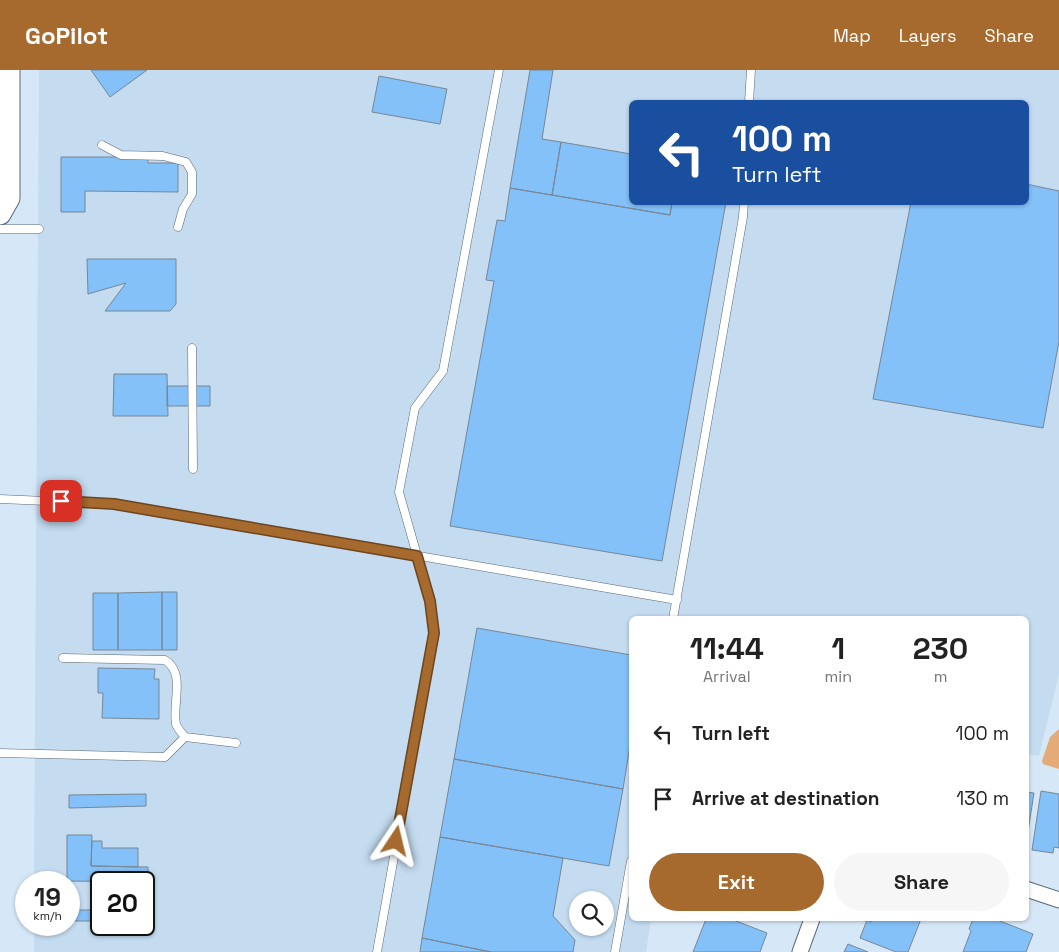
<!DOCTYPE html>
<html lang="en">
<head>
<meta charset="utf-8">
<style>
  :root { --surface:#fff; --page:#f6f6f6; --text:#222; --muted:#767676; --accent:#a76a2e }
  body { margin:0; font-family:"Space Grotesk",sans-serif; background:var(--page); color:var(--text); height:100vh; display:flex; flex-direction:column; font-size:19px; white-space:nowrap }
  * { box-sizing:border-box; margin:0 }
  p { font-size:16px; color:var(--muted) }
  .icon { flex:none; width:28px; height:28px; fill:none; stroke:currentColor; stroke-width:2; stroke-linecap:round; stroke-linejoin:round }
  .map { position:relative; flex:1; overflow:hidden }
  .panel { position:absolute; left:629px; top:546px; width:400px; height:305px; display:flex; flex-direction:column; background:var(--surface); border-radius:8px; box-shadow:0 1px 4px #0004 }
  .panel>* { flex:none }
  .top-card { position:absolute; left:629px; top:30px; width:400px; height:105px; border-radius:8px; box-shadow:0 1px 4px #0004; background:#1a4fa0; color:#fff; overflow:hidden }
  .buttons { position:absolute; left:569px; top:821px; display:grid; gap:10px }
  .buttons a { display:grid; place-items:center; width:45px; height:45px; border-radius:50%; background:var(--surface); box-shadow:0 1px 4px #0004; font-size:25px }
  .speed { position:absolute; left:15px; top:801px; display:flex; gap:10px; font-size:25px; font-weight:700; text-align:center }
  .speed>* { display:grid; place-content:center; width:65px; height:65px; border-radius:50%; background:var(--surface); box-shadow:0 1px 4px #0004; line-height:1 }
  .speed small { font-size:12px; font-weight:400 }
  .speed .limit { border:2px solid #111; border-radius:8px; background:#fff; color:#111 }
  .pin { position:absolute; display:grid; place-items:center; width:42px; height:42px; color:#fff; margin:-21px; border-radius:10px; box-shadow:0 2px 8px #0006 }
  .me { position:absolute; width:55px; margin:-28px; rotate:10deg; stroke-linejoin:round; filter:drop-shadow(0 0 4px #0008) }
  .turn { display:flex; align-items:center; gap:18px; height:105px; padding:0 20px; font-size:22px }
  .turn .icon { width:65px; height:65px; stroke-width:2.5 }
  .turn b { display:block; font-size:35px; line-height:42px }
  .eta { display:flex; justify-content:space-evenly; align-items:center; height:85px; text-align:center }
  .eta b { font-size:30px; font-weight:700; line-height:35px }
  .button { display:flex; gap:10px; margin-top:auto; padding:10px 20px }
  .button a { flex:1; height:58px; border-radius:30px; background:var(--accent); color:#fff; font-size:20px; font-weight:700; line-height:58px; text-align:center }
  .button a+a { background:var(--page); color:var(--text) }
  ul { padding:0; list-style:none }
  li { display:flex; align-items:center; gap:15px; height:65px; padding:0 20px }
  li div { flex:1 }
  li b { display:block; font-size:19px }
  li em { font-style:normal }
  header { display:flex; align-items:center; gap:30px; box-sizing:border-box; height:70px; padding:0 25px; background:var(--accent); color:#fff }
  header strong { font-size:24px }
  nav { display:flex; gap:28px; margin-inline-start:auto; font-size:18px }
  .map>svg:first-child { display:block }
  .built { fill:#c4dbf0; fill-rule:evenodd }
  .green { fill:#e4ab79 }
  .building { fill:#83c1f8; stroke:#778796 }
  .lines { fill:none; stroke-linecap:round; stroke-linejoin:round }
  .lane-casing { stroke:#596876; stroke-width:9 }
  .street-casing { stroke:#596876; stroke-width:17 }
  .secondary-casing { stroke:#596876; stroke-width:23 }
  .lane { stroke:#fff; stroke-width:8 }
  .street { stroke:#fff; stroke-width:15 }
  .secondary { stroke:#fff; stroke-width:21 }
  .route-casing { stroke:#6d451e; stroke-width:12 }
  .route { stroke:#a76a2e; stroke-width:9 }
</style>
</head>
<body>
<header>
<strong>GoPilot</strong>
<nav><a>Map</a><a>Layers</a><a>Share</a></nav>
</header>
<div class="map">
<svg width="1059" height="882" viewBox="0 0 1059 882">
  <rect width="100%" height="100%" fill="#d6e8f8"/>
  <!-- built -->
  <path class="built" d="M39 0H1059V604L1039 686 1026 684V549H631V849H651L646 882H34V855H69V812H34ZM631 32H1026V132H631ZM101 812H144V855H101ZM578 830H605V858H578Z"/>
  <!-- green -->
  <path class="green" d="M1059 659V699L1043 694 1042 691 1050 667Z"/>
  <!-- building -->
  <path class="building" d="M91 0H147L110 27Z
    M530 0H553L542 69 561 72 552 125 510 118Z
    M379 6 447 19 440 54 372 42Z
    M561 72 631 84V132H672L670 145 552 125Z
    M61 87H148V93H178V122L85 121V142H61Z
    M1026 114 1059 121V271L1043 358 873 329 911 132H1026Z
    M510 118 670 145 672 132H726L662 491 450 456 494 211 486 210 497 150 505 151Z
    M87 189H176V234L170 241H105L126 213 88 224Z
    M114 304H167L168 346H113Z
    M167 316H210V336H167Z
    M162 522V580H118V523Z
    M162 522H177V580H162Z
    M93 523H118V580H93Z
    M477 558 631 585V669L623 719 454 689Z
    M98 598 155 599 154 609H159V649L102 648 103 623H98Z
    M454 689 623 719 609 796 440 767Z
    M1041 721 1059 724V778L1054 777 1053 783 1032 780Z
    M1026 722 1034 723 1026 774Z
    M146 724V736L69 738V725Z
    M67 765H92L91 796 148 797V812L67 811Z
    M440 767 563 788 553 846 575 870 573 882H491L422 868Z
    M92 771H102V778H138V797L91 796Z
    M69 840H101V851H69Z
    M706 849H731L767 863 760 882H693Z
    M872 849H921L908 882H896L860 868 867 850 871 852Z
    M973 849H995L1033 864 1026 882H963L971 861 969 859Z
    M422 868 491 882H420Z
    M848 874 868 882H844Z"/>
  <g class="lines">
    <defs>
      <path id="lane" d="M749 32 751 0
        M102 75 121 85 163 86 186 92 192 102V124L183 139 178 157
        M0 159H39
        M192 278 193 399
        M0 429 115 434 677 530
        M673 549 743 147 744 132
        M63 588 165 590C186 603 172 633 176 654 177 658 182 663 185 667
        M0 683 165 687 185 667 236 673
        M377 882 434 563 430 531 399 422 415 338 443 301 499 0
        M615 882 631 791"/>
      <path id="street" d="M1026 819 1059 830
        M800 882 812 849"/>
      <path id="secondary" d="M0 144 9 128V0"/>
    </defs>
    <!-- lane casing -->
    <use href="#lane" class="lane-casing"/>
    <!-- street casing -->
    <use href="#street" class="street-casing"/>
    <!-- secondary casing -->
    <use href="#secondary" class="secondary-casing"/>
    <!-- lane -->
    <use href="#lane" class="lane"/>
    <!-- street -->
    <use href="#street" class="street"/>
    <!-- secondary -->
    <use href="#secondary" class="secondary"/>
  </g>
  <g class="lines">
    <defs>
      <path id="route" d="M61 431 114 434 417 486 430 531 434 563 396 771"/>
    </defs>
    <!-- route casing -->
    <use href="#route" class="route-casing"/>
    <!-- route -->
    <use href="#route" class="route"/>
  </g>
</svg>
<div class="buttons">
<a><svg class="icon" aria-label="search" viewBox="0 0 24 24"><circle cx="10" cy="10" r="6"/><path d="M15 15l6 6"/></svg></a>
</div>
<div class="speed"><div>19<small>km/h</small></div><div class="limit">20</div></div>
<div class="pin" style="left:61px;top:431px;background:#d93025"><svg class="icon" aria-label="arrive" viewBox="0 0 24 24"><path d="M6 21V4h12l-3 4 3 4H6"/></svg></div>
<svg class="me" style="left:396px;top:771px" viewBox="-20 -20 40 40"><path d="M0-17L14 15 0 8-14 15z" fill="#a76a2e" stroke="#fff" stroke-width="4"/></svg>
<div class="top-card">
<div class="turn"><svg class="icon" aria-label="left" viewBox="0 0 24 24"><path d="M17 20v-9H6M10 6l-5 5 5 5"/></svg><div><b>100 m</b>Turn left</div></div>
</div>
<section class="panel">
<div class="eta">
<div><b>11:44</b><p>Arrival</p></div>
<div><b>1</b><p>min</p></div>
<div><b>230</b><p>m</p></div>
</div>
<ul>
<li><svg class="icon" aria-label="left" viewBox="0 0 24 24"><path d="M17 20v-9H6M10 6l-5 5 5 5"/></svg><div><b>Turn left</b></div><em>100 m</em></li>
<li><svg class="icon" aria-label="arrive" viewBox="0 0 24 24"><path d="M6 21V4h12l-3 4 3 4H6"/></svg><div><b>Arrive at destination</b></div><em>130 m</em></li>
</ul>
<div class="button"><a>Exit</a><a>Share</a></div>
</section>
</div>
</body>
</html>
